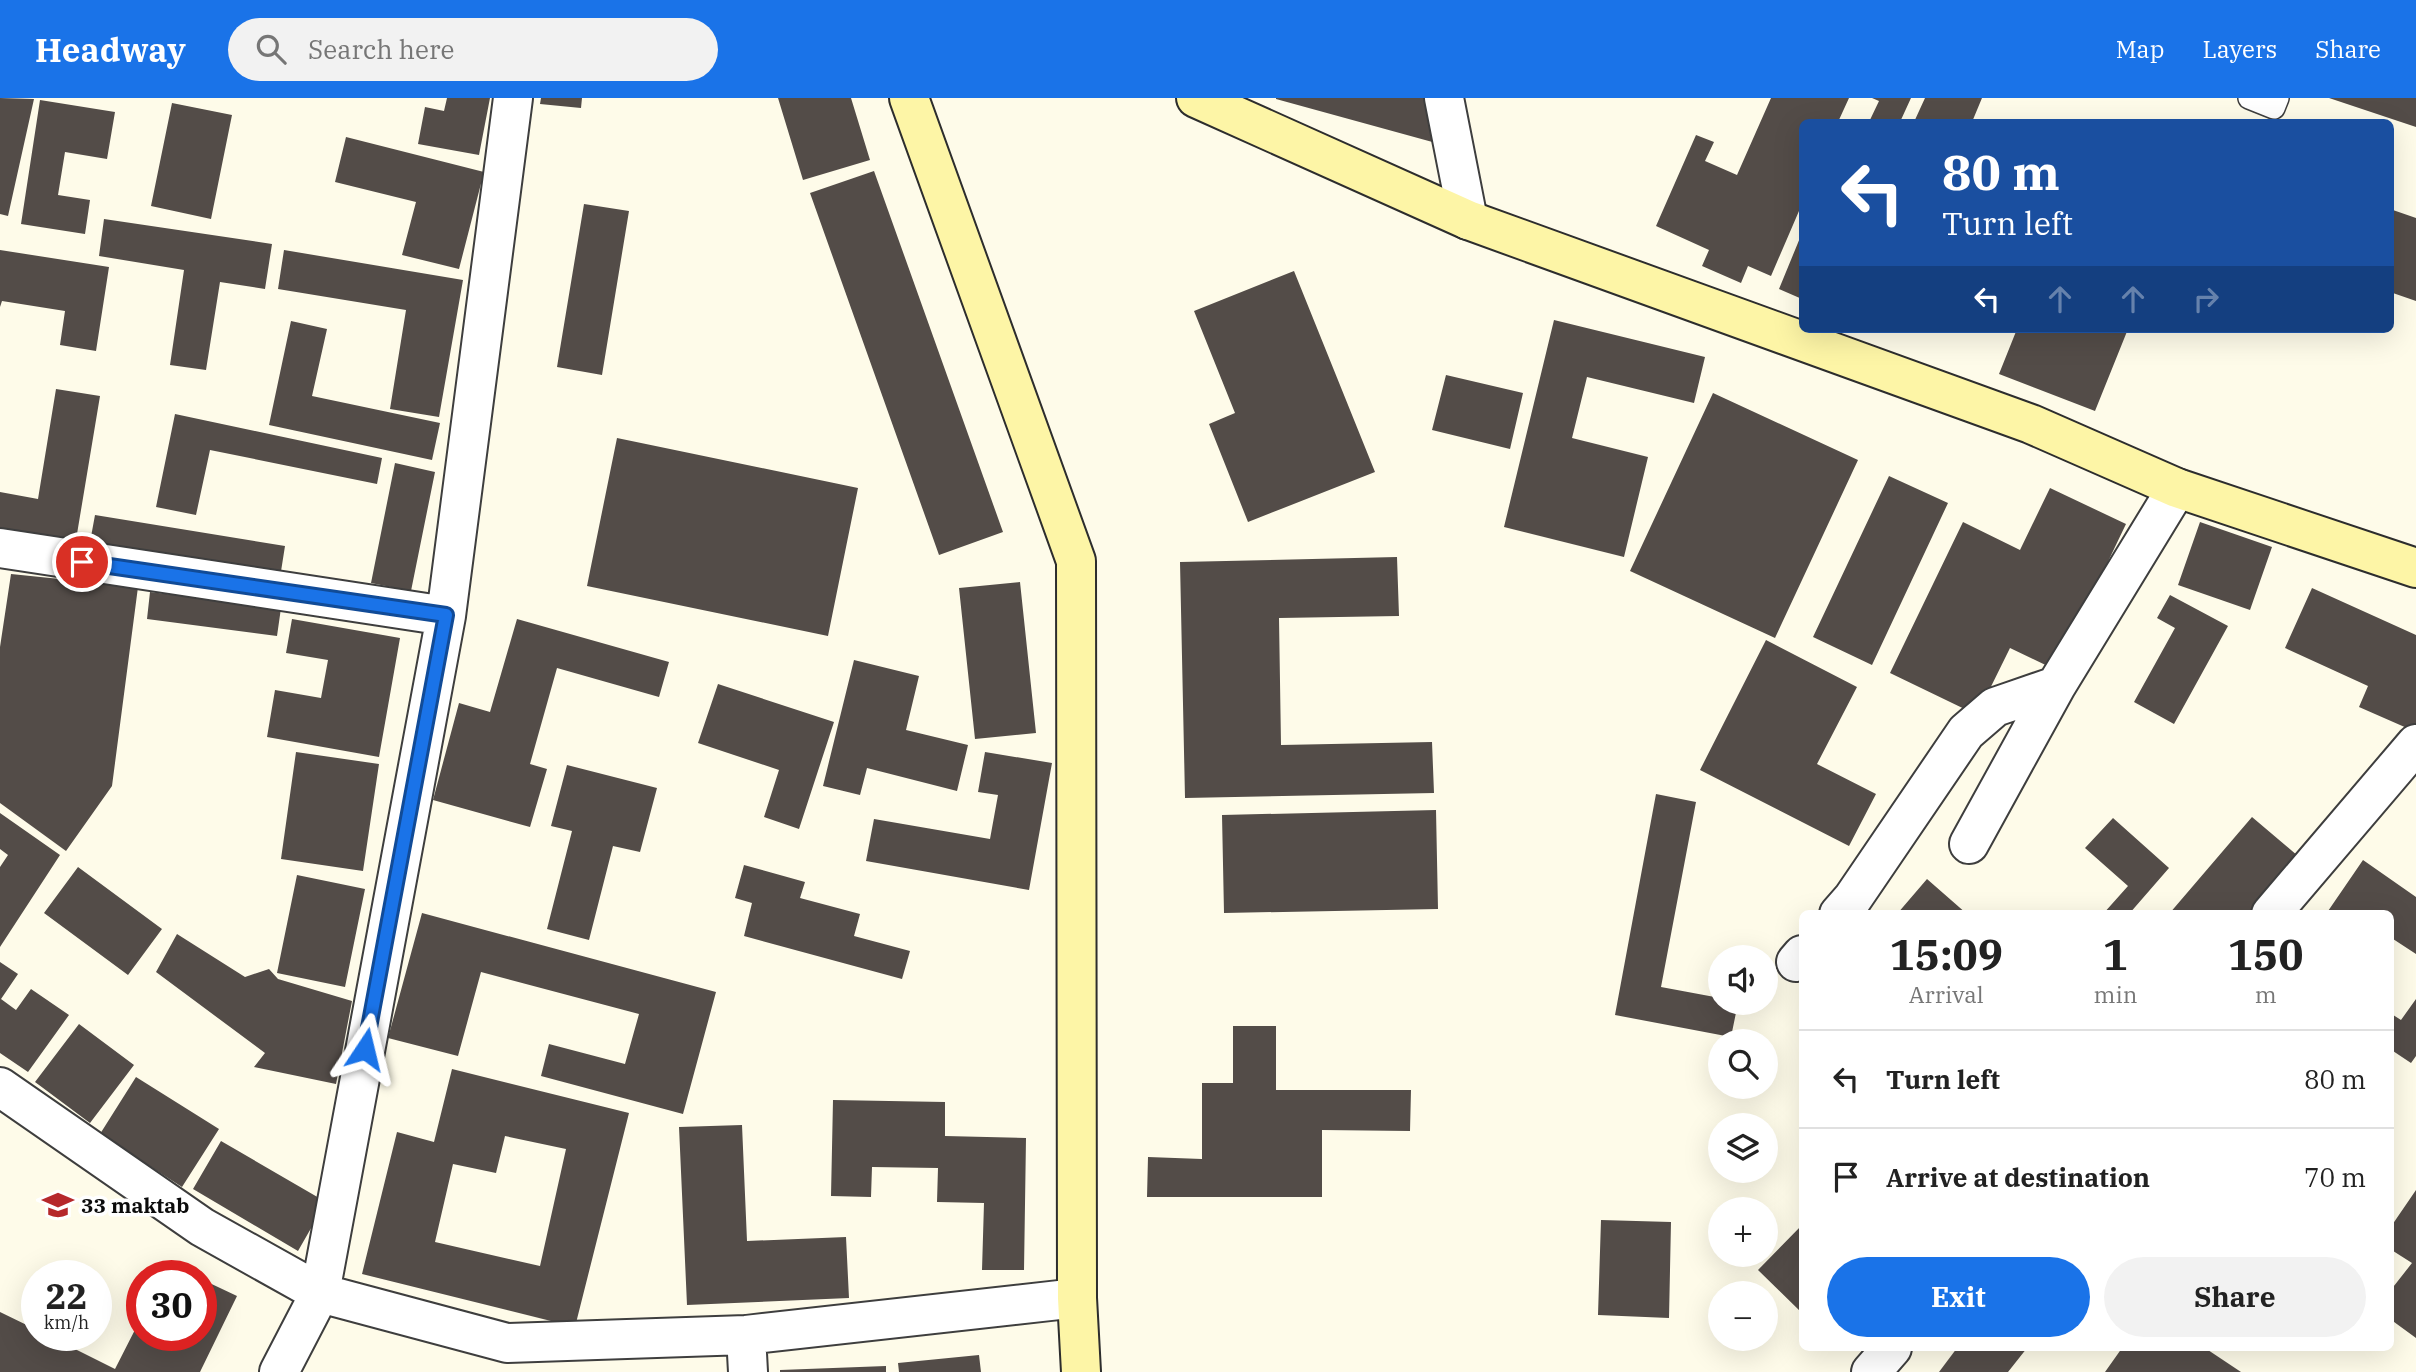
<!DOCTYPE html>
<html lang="en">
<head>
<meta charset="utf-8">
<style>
  :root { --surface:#fff; --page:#f2f2f2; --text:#222; --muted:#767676; --line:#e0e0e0; --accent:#1a73e8 }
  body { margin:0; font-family:"IBM Plex Serif",serif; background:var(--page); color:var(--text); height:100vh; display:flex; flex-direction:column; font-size:26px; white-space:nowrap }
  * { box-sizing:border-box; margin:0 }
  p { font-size:23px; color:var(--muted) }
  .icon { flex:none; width:38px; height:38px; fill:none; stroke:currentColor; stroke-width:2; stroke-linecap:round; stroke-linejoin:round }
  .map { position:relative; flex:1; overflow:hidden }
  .side { position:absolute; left:1799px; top:812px; width:595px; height:441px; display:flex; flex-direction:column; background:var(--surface); border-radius:10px; box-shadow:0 7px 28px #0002 }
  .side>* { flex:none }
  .hud { position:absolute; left:1799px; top:21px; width:595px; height:214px; border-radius:10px; box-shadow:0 7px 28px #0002; background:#1a4fa0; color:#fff; overflow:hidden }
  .tools { position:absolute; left:1708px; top:847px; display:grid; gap:14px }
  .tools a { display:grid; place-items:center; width:70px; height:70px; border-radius:50%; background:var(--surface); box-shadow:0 7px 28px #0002; font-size:35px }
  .speed { position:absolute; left:21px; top:1162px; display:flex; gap:14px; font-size:35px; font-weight:700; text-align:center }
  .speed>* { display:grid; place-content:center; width:91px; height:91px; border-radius:50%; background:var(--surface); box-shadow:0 7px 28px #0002; line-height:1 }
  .speed small { font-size:18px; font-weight:400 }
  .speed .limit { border:10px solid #d22; background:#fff; color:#111 }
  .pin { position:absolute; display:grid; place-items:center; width:60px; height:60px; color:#fff; margin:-30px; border:4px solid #fff; border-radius:50%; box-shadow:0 2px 7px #0007 }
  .me { position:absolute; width:77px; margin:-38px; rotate:10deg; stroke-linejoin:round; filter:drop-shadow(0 0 5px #0008) }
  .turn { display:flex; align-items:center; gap:24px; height:147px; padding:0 28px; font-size:32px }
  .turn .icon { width:91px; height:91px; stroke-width:2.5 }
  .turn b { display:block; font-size:49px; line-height:60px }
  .lanes { display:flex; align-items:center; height:66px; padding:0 28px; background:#0003; justify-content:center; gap:35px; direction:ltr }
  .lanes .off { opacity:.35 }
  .eta { display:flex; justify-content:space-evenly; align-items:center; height:119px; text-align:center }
  .eta b { font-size:42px; font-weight:700; line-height:49px }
  .primary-button { display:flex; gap:14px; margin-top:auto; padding:14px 28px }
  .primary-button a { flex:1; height:80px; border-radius:42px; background:var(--accent); color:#fff; font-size:28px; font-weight:700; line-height:80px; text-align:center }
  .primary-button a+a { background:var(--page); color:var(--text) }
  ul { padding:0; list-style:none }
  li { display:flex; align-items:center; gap:21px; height:98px; padding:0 28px; border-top:2px solid var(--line) }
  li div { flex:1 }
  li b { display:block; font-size:26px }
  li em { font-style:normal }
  header { display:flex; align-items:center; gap:42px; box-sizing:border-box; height:98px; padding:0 35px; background:var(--accent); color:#fff }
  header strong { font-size:33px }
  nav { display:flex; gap:38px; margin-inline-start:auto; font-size:24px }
  .search { width:490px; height:63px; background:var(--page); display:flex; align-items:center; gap:18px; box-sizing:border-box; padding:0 24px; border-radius:38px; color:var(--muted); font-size:26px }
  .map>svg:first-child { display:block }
  .building { fill:#534c48; fill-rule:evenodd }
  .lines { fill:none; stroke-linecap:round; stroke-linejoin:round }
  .lane-casing { stroke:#3e3e3e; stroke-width:24 }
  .street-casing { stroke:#3e3e3e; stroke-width:42 }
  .secondary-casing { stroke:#2d2d2d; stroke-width:42 }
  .lane { stroke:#fff; stroke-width:21 }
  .street { stroke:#fff; stroke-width:38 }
  .secondary { stroke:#fdf5a6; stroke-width:38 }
  .route-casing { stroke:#114b97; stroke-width:18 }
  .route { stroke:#1a73e8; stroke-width:12 }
  .labels { text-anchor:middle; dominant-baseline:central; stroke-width:7; stroke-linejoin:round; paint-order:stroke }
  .poi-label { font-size:21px; font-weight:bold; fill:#0b0b0b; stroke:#fff; text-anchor:start }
</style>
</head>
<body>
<header>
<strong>Headway</strong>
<div class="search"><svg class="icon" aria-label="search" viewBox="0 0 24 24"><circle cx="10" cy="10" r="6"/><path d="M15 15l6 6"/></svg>Search here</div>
<nav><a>Map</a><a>Layers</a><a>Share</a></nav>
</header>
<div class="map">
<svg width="2416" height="1274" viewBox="0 0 2416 1274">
  <rect width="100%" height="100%" fill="#fefbe9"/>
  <!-- building -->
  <path class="building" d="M0 0 34 1 8 118 0 116Z
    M447 0H490L479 57 418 46 425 9 444 13Z
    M541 0H582L581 10 540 6Z
    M778 0H851L870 62 803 82Z
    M1276 0H1430L1436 45 1276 1Z
    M1771 0H1849L1838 24H1802V106L1771 178 1748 168 1741 185 1702 168 1709 152 1656 128 1696 37 1714 44 1705 63 1737 77Z
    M1872 0H1911L1900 24H1869L1879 3Z
    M1925 0H1982L1972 24H1914Z
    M2329 0H2416V29Z
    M40 2 115 14 107 61 65 54 58 97 90 102 85 136 21 126Z
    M172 5 232 17 211 121 151 108Z
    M346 39 484 74 459 171 402 157 416 104 335 84Z
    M874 73 1003 434 939 457 810 95Z
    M584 106 629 113 602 277 557 269Z
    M2390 111 2416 120V203L2390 194Z
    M104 121 272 146 265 191 220 184 206 272 170 267 184 172 99 158Z
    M1802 135V201L1779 191Z
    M0 152 109 169 96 253 60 247 65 213 2 203 0 209Z
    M284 152 463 182 439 319 390 311 406 212 278 191Z
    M1294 173 1375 374 1248 424 1209 326 1235 315 1194 213Z
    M1554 222 1705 259 1694 305 1587 279 1572 340 1648 359 1624 459 1504 429Z
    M291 223 327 231 312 298 440 325 432 362 269 327Z
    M2017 231H2128L2095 313 1999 276Z
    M1446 277 1523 295 1510 351 1432 332Z
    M56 291 100 298 73 460 0 448V394L38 401Z
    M1713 295 1858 362 1775 540 1630 473Z
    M175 316 382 360 377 386 210 352 196 417 156 409Z
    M617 340 858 390 828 538 587 488Z
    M395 365 435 374 411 493 371 485Z
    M1889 378 1948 405 1872 567 1813 539Z
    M2050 390 2126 426 2056 572 2010 550 1977 617 1890 575 1963 424 2020 452Z
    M95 417 285 448 279 486 88 455Z
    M2200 424 2272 449 2250 512 2178 487Z
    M1397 459 1399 518 1279 520 1281 647 1432 644 1434 695 1185 700 1180 464Z
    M11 476 138 489 112 688 66 753 0 705V549Z
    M1020 484 1036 635 975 641 959 490Z
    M2312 490 2416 537V634L2359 609 2368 588 2285 550Z
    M150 494 281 510 277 538 147 521Z
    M2170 497 2228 528 2174 626 2134 604 2175 530 2157 520Z
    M292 521 400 540 379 659 267 639 275 592 321 600 328 562 286 555Z
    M517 521 669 564 659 599 557 570 530 666 547 671 530 729 433 702 459 605 490 614Z
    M1766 542 1857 589 1817 666 1876 696 1849 748 1700 672Z
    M854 562 919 578 906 632 968 647 957 693 867 670 860 697 823 688Z
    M718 586 834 624 799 731 764 719 779 672 698 645Z
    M296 654 379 666 363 773 281 761Z
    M985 654 1052 665 1029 792 866 763 874 721 990 741 998 697 978 694Z
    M567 667 657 690 640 754 613 748 589 842 547 831 572 733 551 728Z
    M1656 696 1696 704 1661 889 1720 900V905H1738L1731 939 1615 917Z
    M1436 712 1438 811 1224 815 1222 717Z
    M0 715 60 757 0 849V769L8 757 0 751Z
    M2252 719 2298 758 2248 816H2169Z
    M2113 720 2169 770 2129 816H2103L2128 788 2085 750Z
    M2363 762 2416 799V856L2390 839V816H2326Z
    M744 767 805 784 800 800 860 816 854 838 910 853 902 881 744 838 752 805 735 800Z
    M78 769 162 831 128 877 44 815Z
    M297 777 365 791 345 889 277 875Z
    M1927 781 1967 816H1897Z
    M422 815 716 894 683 1016 541 978 549 946 625 966 639 916 481 874 458 958 388 940Z
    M177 836 245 879 269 871 278 881 352 903 336 986 254 969 265 955 156 874Z
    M0 864 18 876 1 901 16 912 31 891 69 917 28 974 0 955Z
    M2416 901V958L2411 965 2390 951V915L2401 922Z
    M79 926 134 967 90 1025 35 984Z
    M1233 928H1276V992H1411L1410 1033 1322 1032V1099H1147L1148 1059 1202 1061V985H1233Z
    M452 971 629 1015 575 1229 362 1176 397 1034 434 1044ZM505 1038 566 1051 540 1168 435 1144 453 1066 496 1075Z
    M136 979 219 1031 182 1089 100 1036Z
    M833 1002 945 1004V1038L1026 1040 1024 1172H982L984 1105 937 1104 938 1070 872 1069 871 1099 831 1098Z
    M742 1027 747 1143 846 1139 849 1200 687 1207 679 1029Z
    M221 1043 326 1104 298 1153 193 1091Z
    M2416 1092V1240L2390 1221V1193L2412 1165 2390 1151V1130Z
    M1601 1122 1671 1124 1669 1220 1598 1217Z
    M1802 1127V1215L1758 1172Z
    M168 1164 195 1178H162Z
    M201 1181 237 1198 200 1274H0V1214L37 1232V1237H47L115 1271 142 1218V1237H201Z
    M1957 1250H2027L2008 1274H1939Z
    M2122 1250H2205L2241 1274H2105Z
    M979 1257 981 1274H899L898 1265Z
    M886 1268V1274H780V1272Z"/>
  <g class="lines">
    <defs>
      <path id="lane" d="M2249 0 2274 10 2278 0"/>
      <path id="street" d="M1444 0 1468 122
        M0 450 446 518
        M1969 746 2056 588 2177 390
        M1839 816 1853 800 1966 634 1995 609 2056 588
        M2271 816 2416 646
        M1796 864 1802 857
        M0 989 202 1129 320 1195 507 1245 746 1237 1077 1200
        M746 1237 748 1274
        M279 1274 320 1195 446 518 513 0
        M1871 1274 1892 1250"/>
      <path id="secondary" d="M909 0 1076 463 1077 1200 1081 1274
        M1196 0 1468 122 2031 326 2177 390 2416 470"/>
    </defs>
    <!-- lane casing -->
    <use href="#lane" class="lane-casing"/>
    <!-- street casing -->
    <use href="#street" class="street-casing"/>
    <!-- secondary casing -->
    <use href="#secondary" class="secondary-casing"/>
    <!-- lane -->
    <use href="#lane" class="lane"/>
    <!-- street -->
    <use href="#street" class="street"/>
    <!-- secondary -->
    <use href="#secondary" class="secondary"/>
  </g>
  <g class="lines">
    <defs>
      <path id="route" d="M82 464 446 517 365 951"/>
    </defs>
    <!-- route casing -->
    <use href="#route" class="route-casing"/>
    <!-- route -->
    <use href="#route" class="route"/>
  </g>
  <!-- icons -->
  <defs>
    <symbol id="school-bare" viewBox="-9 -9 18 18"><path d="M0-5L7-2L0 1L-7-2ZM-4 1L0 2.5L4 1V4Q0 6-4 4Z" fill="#b6282b" stroke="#fff" stroke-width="2.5" paint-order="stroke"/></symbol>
  </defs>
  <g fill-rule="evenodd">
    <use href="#school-bare" x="36" y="1085" width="44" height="44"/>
  </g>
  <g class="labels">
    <!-- poi labels -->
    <g class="poi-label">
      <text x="81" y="1107">33 maktab</text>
    </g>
  </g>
</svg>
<div class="tools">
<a><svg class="icon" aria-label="sound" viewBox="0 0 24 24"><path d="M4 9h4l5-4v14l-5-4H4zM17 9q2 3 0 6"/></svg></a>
<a><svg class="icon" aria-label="search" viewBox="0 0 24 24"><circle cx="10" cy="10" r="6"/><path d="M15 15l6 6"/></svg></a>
<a><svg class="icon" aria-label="layers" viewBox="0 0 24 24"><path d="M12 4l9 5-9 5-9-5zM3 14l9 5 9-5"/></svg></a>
<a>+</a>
<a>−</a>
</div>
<div class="speed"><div>22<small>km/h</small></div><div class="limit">30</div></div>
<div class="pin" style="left:82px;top:464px;background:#d93025"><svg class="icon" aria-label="arrive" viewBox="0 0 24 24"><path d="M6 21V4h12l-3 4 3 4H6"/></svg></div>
<svg class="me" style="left:365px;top:951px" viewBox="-20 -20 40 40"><path d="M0-17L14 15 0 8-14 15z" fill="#1a73e8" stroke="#fff" stroke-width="4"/></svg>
<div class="hud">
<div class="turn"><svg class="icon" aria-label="left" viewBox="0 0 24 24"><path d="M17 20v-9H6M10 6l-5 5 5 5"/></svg><div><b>80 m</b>Turn left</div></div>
<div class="lanes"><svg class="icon" aria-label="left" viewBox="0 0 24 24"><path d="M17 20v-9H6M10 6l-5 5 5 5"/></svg><svg class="icon off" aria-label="ahead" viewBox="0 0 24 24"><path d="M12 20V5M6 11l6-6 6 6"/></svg><svg class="icon off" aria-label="ahead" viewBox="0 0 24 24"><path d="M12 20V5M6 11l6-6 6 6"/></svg><svg class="icon off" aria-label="right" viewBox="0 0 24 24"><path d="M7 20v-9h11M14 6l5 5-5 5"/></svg></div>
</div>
<section class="side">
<div class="eta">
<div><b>15:09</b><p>Arrival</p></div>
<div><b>1</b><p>min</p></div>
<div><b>150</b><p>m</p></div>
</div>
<ul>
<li><svg class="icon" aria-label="left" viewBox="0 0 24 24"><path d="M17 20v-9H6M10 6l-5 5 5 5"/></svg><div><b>Turn left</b></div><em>80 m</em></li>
<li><svg class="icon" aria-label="arrive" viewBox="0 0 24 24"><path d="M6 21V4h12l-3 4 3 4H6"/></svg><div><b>Arrive at destination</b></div><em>70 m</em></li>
</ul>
<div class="primary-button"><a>Exit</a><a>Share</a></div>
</section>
</div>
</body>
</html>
